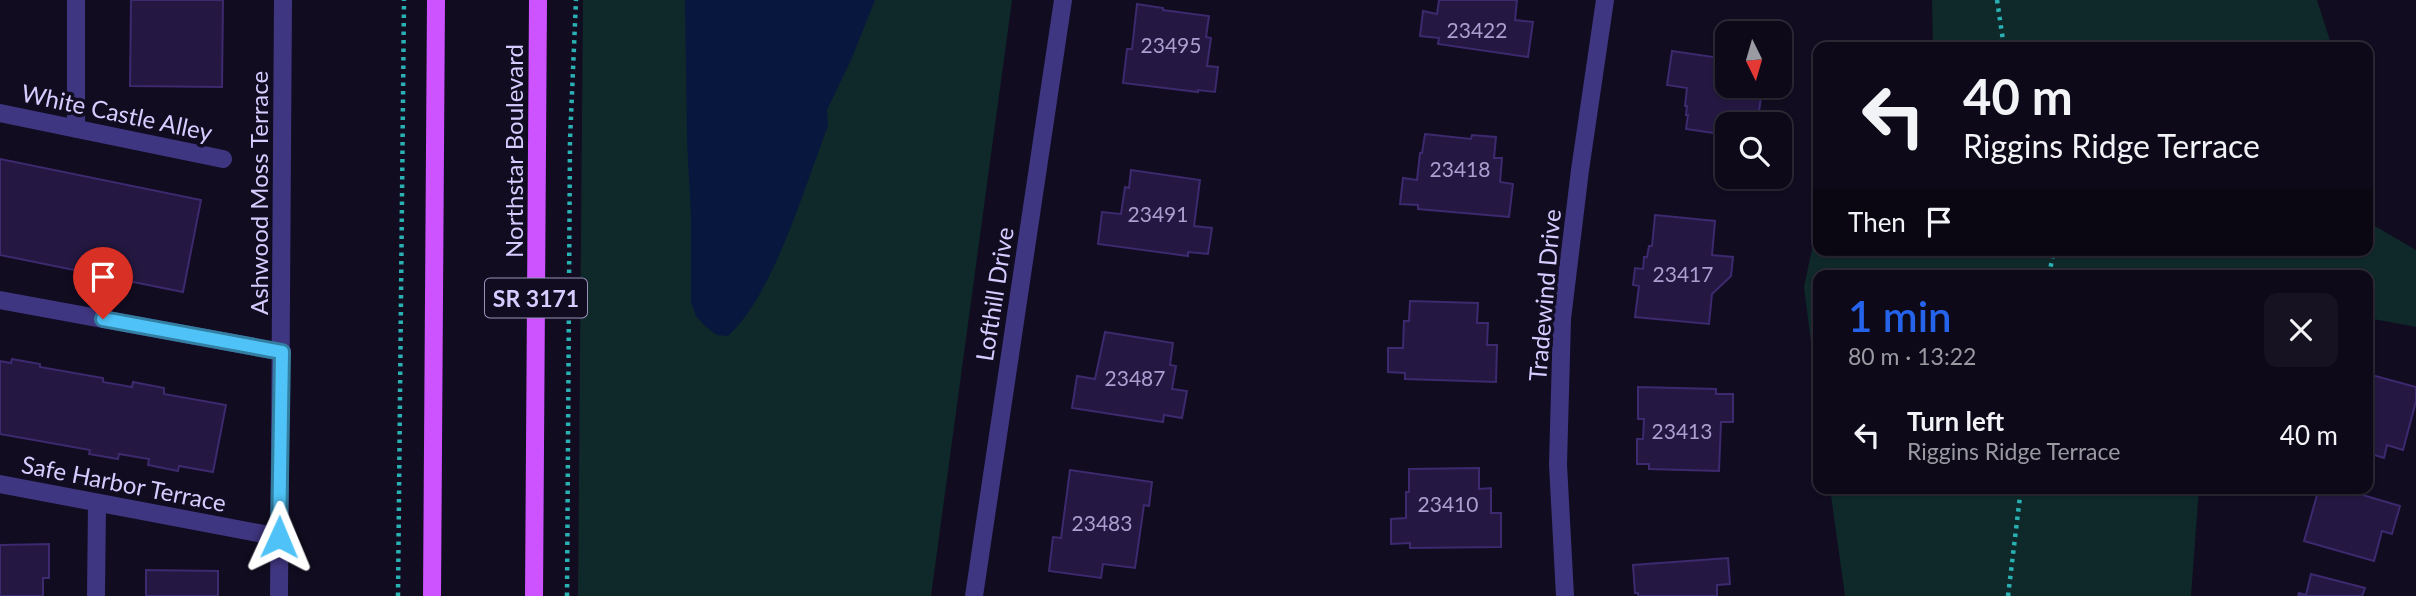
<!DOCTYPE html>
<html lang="en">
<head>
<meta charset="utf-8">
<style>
  :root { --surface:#0d0918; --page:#161221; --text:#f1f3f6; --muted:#9a9aa2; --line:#2d2a37; --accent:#2563eb }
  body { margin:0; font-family:Lato,sans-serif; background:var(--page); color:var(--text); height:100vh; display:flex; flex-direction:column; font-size:26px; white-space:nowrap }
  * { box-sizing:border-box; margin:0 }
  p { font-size:23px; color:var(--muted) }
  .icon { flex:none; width:38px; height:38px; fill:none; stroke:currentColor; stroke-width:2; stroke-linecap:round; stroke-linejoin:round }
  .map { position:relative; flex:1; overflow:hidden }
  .sheet { position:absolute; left:1813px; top:270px; width:560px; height:224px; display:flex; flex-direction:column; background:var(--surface); border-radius:14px; box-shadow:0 2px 5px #0004,0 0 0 2px var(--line) }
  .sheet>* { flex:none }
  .guide { position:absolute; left:1813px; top:42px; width:560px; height:214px; border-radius:14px; box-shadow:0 2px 5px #0004,0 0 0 2px var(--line); background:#0d0918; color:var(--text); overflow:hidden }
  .needle { width:46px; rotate:175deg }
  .tools { position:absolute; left:1715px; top:21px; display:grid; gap:14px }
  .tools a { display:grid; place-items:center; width:77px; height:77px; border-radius:14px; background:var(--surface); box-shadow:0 2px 5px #0004,0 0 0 2px var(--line); font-size:35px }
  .pin { position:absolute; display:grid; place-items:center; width:60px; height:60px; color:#fff; margin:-72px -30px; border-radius:50% 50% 50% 0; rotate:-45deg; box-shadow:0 0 7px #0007 }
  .pin .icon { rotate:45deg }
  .me { position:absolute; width:77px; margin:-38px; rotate:1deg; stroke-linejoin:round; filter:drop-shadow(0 0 5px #0008) }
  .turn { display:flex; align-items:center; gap:24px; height:147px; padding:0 35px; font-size:32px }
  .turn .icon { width:91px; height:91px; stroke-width:2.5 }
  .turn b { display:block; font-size:49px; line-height:60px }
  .then { display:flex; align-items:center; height:66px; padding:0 35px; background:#0003; gap:14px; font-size:26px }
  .round { display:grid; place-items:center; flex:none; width:74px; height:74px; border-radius:14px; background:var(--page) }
  .head { display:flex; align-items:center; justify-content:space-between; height:119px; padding:0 35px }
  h1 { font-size:42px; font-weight:600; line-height:52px; color:var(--accent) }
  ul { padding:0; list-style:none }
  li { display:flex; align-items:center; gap:21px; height:91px; padding:0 35px }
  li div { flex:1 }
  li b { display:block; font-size:26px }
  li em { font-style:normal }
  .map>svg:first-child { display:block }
  .green { fill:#0f292a }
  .water { fill:#08173e }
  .building { fill:#241842; stroke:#3c296e; stroke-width:2 }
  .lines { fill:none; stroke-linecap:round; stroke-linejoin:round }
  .path { stroke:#2ab1b4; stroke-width:4.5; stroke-dasharray:3.5 5; stroke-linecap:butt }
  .service { stroke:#3f3681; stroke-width:18 }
  .minor { stroke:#3f3681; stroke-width:18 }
  .primary { stroke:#cc53ff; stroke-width:18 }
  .route-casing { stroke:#337fa1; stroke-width:18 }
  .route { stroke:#4fc3f7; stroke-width:12 }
  .labels { text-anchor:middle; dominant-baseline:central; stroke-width:7; stroke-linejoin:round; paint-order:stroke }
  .number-label { font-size:21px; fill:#aa9fd0 }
  .shield { fill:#110c20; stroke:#9b92bc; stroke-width:2 }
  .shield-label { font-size:23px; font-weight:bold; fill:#d6ccff }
  .street-label { font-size:24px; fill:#d6ccff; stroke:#110c20 }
</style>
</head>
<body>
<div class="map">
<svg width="2416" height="596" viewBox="0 0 2416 596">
  <rect width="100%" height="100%" fill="#110c20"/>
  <!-- green -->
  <path class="green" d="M583 0H1012L931 596H578Z
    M1932 0H2317L2332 47H1933Z
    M1818 221V250H2368V222L2416 250V327L2368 318V275H1818V398L1804 287Z
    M1830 488H2199L2191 596H1845Z"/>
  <!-- water -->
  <path class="water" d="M685 0H875L851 60 827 110 828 126C805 185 774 294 728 336L717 335 706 327 696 316 691 302V214L687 142Z"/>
  <!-- building -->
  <path class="building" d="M131 0H223L222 87 130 86Z
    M1439 0H1517L1515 20 1533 22 1528 57 1438 44 1439 38 1420 36 1423 11 1437 14Z
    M1137 4 1163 8V10L1209 16 1206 37 1211 38 1207 66 1218 67 1215 92 1198 90V92L1123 83 1127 49H1132Z
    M1672 51 1727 59V86H1775L1774 92 1762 91 1757 124H1727V135L1686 129 1688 115H1686L1687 106H1685L1687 88 1667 85Z
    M1425 134 1471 139 1472 135 1496 137 1494 158H1502L1500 182 1513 184 1509 217 1418 209V205L1400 204 1403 178 1417 180 1420 153H1422Z
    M0 159 201 200 183 292 0 255Z
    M1131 170 1200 180 1194 226 1212 228 1208 254 1188 252V256L1098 244 1102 212 1121 214 1125 187 1129 188Z
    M1655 215 1715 221 1712 255 1733 257 1731 276 1712 294 1709 324 1635 317 1639 286 1633 285 1635 268 1643 269 1644 257H1647L1649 246H1652Z
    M1410 301 1478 303 1477 323H1488L1487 345H1497L1496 382 1405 379V373L1388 372V348H1403L1404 321H1409Z
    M1105 332 1173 343 1170 365 1176 366 1172 389 1187 391 1182 418 1164 415 1163 422 1072 408 1077 376 1095 379Z
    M12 359 40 364V367L103 378V382L132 387 133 382 164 388V394L226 405 213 472 179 466 178 471 148 465 149 459 119 454 118 459 89 454 90 450 0 434V361L11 363Z
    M2368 374 2416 387V401L2403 450 2387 445 2384 458 2368 453Z
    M1638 387 1716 389V394H1733V422H1721L1719 471 1649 469V464H1637V439H1643L1644 419H1638Z
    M1479 468V489L1491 488V513H1501V547L1410 548V543L1391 544V519L1406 518V492H1409V469Z
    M1070 470 1152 482 1149 506 1144 505 1135 568 1103 564 1101 578 1049 571 1053 537 1061 538Z
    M2319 488H2339L2400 506 2392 534 2382 531 2374 561 2304 541Z
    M49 544V578H43V596H0V545Z
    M1728 558 1730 584 1717 585V596H1638V593H1635L1633 565Z
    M146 570 218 571V596H146Z
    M2311 574 2365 588 2362 596H2298L2299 593 2306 595Z"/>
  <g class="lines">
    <!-- path -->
    <path class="path" d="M1997 0 2004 47
      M2049 275 2054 250
      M398 596 404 0
      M567 596 570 140 576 0
      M2008 596 2021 488"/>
    <!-- service -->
    <path class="service" d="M0 113 223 159
      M76 129V0
      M96 596 97 503"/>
    <!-- minor -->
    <path class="minor" d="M0 300 282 352
      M0 484 279 537
      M279 596 283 0
      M974 596 1063 0
      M1565 596 1558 464 1562 319 1580 170 1605 0"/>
    <!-- primary -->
    <path class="primary" d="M432 596 436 0
      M534 596 538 0"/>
  </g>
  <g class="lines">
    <defs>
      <path id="route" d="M103 319 282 352 279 537"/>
    </defs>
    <!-- route casing -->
    <use href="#route" class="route-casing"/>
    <!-- route -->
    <use href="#route" class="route"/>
  </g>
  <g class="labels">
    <!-- number labels -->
    <g class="number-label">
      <text x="1477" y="29">23422</text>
      <text x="1171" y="44">23495</text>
      <text x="1460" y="168">23418</text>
      <text x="1158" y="213">23491</text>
      <text x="1683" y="273">23417</text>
      <text x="1135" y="377">23487</text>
      <text x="1682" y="430">23413</text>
      <text x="1448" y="503">23410</text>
      <text x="1102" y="522">23483</text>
    </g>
    <!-- shield labels -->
    <rect class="shield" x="485" y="278.5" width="102" height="39" rx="5"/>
    <g class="shield-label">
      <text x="536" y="298">SR 3171</text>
    </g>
    <!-- street labels -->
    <g class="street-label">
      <text transform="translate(117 112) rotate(12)">White Castle Alley</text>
      <text transform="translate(513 151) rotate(-90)">Northstar Boulevard</text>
      <text transform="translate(258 193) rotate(-90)">Ashwood Moss Terrace</text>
      <text transform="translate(994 294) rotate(-81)">Lofthill Drive</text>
      <text transform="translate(1544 295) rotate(-85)">Tradewind Drive</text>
      <text transform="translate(124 483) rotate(11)">Safe Harbor Terrace</text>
    </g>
  </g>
</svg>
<div class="tools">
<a><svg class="needle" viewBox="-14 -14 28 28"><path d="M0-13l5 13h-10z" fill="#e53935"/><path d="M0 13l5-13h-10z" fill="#9a9aa2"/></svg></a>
<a><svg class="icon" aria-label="search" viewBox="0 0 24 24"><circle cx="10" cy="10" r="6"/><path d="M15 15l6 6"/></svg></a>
</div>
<div class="pin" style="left:103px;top:319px;background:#d93025"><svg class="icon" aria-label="arrive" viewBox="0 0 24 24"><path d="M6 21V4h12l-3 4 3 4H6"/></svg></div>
<svg class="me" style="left:279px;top:537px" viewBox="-20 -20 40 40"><path d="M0-17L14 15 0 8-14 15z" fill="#4fc3f7" stroke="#fff" stroke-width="4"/></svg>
<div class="guide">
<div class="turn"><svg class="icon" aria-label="left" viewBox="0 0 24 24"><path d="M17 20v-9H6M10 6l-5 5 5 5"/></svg><div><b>40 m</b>Riggins Ridge Terrace</div></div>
<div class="then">Then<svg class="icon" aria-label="arrive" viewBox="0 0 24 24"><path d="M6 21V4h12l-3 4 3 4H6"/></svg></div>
</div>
<section class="sheet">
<div class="head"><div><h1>1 min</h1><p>80 m · 13:22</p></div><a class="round"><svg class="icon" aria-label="close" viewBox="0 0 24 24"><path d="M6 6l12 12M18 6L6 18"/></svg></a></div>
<ul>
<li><svg class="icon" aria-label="left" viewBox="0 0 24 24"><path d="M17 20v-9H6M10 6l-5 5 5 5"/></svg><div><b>Turn left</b><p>Riggins Ridge Terrace</p></div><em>40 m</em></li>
</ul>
</section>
</div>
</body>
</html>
